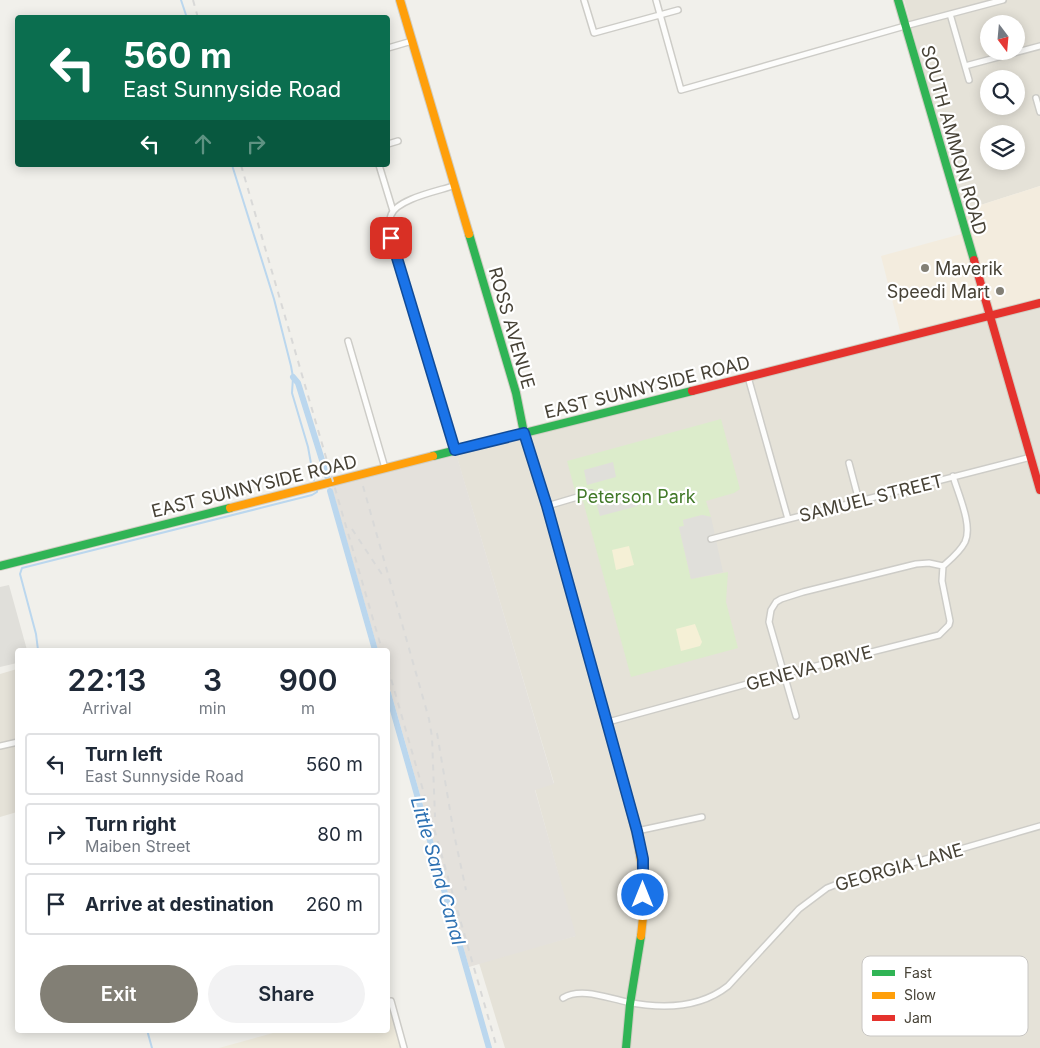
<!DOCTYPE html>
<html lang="en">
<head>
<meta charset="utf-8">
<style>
  :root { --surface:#fff; --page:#f2f2f3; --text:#1f2937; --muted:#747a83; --line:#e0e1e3; --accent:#827f75 }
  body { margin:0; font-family:Inter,sans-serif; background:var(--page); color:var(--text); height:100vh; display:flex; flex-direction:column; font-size:19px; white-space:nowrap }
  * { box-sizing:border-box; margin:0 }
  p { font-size:16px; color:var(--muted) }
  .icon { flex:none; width:28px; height:28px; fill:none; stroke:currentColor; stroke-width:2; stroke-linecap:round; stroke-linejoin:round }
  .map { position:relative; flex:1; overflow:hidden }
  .drawer { position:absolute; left:15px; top:648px; width:375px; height:385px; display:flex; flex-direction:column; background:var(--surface); border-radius:5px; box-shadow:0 2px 12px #0003 }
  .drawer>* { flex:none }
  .hud { position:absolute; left:15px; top:15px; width:375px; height:152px; border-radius:5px; box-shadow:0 2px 12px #0003; background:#0b6e4f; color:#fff; overflow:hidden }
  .needle { width:32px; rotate:164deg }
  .fabs { position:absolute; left:980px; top:15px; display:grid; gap:10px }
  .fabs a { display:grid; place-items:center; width:45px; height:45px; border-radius:50%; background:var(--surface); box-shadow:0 2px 12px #0003; font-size:25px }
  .pin { position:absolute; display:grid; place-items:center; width:42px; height:42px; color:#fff; margin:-21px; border-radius:10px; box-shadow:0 2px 8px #0006 }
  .me { position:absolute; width:55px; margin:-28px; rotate:0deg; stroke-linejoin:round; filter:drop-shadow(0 0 4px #0008) }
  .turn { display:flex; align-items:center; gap:18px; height:105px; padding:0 25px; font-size:22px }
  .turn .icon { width:65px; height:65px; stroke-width:2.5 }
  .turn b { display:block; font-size:35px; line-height:42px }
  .lanes { display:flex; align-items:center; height:48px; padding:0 25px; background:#0003; justify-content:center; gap:25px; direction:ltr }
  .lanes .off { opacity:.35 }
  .eta { display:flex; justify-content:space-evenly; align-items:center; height:85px; text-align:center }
  .eta b { font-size:30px; font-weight:600; line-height:35px }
  .action { display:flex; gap:10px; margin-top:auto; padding:10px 25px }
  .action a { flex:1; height:58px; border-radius:30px; background:var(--accent); color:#fff; font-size:20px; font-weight:600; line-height:58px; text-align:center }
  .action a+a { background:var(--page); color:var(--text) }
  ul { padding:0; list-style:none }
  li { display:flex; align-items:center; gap:15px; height:62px; margin:0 10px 8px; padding:0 15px; border:2px solid var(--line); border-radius:5px }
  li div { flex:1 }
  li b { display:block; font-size:19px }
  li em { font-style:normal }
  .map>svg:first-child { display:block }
  .residential { fill:#e5e2d8; fill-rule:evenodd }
  .commercial { fill:#f3ecde }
  .industrial { fill:#e4e1dc }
  .education { fill:#efebdd }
  .green { fill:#dceccb }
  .sand { fill:#f5f0d6 }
  .parking { fill:#e0dfda }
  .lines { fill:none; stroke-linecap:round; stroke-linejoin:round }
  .stream { stroke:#bbd7ee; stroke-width:2 }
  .canal { stroke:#bbd7ee; stroke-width:6 }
  .street-casing { stroke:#cdccc7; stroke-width:8 }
  .fast-casing { stroke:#d0cdc2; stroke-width:10 }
  .slow-casing { stroke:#d0cdc2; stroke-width:10 }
  .jam-casing { stroke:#d0cdc2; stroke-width:10 }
  .street { stroke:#fdfdfc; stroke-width:5 }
  .fast { stroke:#30b455; stroke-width:8 }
  .slow { stroke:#ff9f0a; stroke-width:8 }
  .jam { stroke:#e5322d; stroke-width:8 }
  .rail { stroke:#d9d9d8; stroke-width:2; stroke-dasharray:6 6; stroke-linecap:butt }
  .route-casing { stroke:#114b97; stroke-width:12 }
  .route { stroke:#1a73e8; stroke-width:9 }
  .poi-dot { fill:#827f75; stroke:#fff; stroke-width:2 }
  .labels { text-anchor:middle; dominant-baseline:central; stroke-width:4.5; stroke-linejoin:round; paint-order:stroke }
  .street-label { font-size:18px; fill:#474236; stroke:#fff }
  .poi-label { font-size:18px; fill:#474236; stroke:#fff; text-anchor:start }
  .park-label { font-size:18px; fill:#427929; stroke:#fff }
  .water-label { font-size:19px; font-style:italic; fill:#2f72b3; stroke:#fff }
  .key { fill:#fff; stroke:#c8c6c3; stroke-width:1 }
  .key-label { font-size:14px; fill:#474236 }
</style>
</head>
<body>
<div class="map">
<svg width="1040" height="1048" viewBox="0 0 1040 1048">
  <rect width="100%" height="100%" fill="#f1f0eb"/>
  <!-- residential -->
  <path class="residential" d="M904 0H1040V186L962 211ZM989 24H1016V51H989ZM989 79H1016V106H989ZM989 134H1016V161H989Z
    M1040 303V1048H505L479 963 575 936 535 789 554 783 455 451Z
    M17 669V812L0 817V674Z"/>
  <!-- commercial -->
  <path class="commercial" d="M1040 186V303L902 339 881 256 965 233 962 211Z"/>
  <!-- industrial -->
  <path class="industrial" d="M455 450 554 784 535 790 576 936 469 967 388 682V650H378L330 482Z"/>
  <!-- education -->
  <path class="education" d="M388 1001H391L404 1048H219L284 1030H388Z"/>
  <!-- green -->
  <path class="green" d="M721 419 740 489 734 493 706 501 711 517 702 515 683 520 684 526 679 527 691 579 728 572 726 602 738 648 631 677 583 501 578 502 567 461Z"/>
  <!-- sand -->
  <path class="sand" d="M629 546 634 565 616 570 612 550Z
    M695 624 702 642 700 646 681 651 676 629Z"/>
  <!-- parking -->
  <path class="parking" d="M613 462 616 477 587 485 584 470Z
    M630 493 638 506 600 516 597 506 600 501Z
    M702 515 711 517 723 572 691 579 679 527 684 526 683 520Z
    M9 585 27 650H18L17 663 0 667V587Z"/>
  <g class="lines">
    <!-- stream -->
    <path class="stream" d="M181 0 187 18
      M232 165 274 299 291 366 293 377 292 393 308 447 314 480
      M38 650 36 634 20 574 22 568 312 495 317 492V490
      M147 1030 152 1048"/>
    <!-- canal -->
    <path class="canal" d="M293 377 298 383 327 476
      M330 491 375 650
      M388 693 489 1048"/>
    <defs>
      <path id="street" d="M584 0 594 33 678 10
        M656 0 681 90 905 26 1003 0
        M950 14 969 80
        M388 48 412 41
        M965 66 1040 46
        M1036 98 1040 112
        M388 144 398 141
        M379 165 393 211
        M453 186C438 191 397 199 391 215 388 222 390 231 391 238L455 450
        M348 341 385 468
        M748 377 788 519
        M849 463 859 501
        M547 506 591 493
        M711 539 1031 457
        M796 716 769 622 771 610 776 602 781 599 803 592 916 564 929 563 943 566C951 559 960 552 965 542 973 525 958 494 953 476
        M608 722 784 674 939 635 949 625 950 621 942 581 943 566
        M0 746 18 742
        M637 831 702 817
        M563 998C581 987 607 998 627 1002 662 1009 699 1009 728 986L799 909 827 888 850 879 888 870 1040 826
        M391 1001 404 1048"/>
      <path id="fast" d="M898 0 974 260
        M469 234 516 393 524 433 547 506 568 581
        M433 456 692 391
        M0 566 230 508
        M626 1048 630 1004 641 936"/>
      <path id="slow" d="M400 0 469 234
        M230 508 433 456
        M568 581C583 635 597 688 612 742 630 807 651 867 641 936"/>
      <path id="jam" d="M974 260 1040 490
        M692 391 1040 303"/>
    </defs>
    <!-- street casing -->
    <use href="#street" class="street-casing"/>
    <!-- fast casing -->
    <use href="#fast" class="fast-casing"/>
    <!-- slow casing -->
    <use href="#slow" class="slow-casing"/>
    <!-- jam casing -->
    <use href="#jam" class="jam-casing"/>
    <!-- street -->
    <use href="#street" class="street"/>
    <!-- fast -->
    <use href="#fast" class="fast"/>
    <!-- slow -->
    <use href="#slow" class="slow"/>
    <!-- jam -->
    <use href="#jam" class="jam"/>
    <!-- rail -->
    <path class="rail" d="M193 0 198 18
      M241 165 382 650
      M363 486 429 719 432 737 435 817
      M352 529 385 579
      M388 668 497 1048
      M437 733 454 834 466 890"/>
  </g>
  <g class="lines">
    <defs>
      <path id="route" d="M391 238 455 450 524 433 547 506 637 831 643 859V895"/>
    </defs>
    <!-- route casing -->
    <use href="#route" class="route-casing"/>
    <!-- route -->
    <use href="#route" class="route"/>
  </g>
  <!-- markers -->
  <g class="poi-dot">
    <circle cx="925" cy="268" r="5"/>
    <circle cx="1000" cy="291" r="5"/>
  </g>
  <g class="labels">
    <!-- street labels -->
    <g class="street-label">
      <text transform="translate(954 140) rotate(74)">SOUTH AMMON ROAD</text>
      <text transform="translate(512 328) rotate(74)">ROSS AVENUE</text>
      <text transform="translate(647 387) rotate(-14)">EAST SUNNYSIDE ROAD</text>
      <text transform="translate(254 486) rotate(-14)">EAST SUNNYSIDE ROAD</text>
      <text transform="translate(871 498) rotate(-14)">SAMUEL STREET</text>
      <text transform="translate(809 668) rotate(-15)">GENEVA DRIVE</text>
      <text transform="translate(899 867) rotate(-16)">GEORGIA LANE</text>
    </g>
    <!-- poi labels -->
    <g class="poi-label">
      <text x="935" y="268">Maverik</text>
      <text x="990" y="291" text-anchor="end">Speedi Mart</text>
    </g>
    <!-- park labels -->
    <g class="park-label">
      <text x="636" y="496">Peterson Park</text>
    </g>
    <!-- water labels -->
    <g class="water-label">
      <text transform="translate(438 871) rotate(74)">Little Sand Canal</text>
    </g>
  </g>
  <!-- legend -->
  <rect x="862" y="956" width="166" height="80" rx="8" class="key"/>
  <rect x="872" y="970" width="23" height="6" fill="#30b455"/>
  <rect x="872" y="992" width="23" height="7" fill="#ff9f0a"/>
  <rect x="872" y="1015" width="23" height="6" fill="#e5322d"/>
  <g class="key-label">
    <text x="904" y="978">Fast</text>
    <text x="904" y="1000">Slow</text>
    <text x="904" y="1023">Jam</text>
  </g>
</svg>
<div class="fabs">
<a><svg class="needle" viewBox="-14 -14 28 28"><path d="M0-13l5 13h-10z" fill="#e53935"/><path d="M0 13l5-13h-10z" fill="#747a83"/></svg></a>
<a><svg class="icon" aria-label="search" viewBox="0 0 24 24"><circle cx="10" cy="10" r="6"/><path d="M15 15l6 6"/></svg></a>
<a><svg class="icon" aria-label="layers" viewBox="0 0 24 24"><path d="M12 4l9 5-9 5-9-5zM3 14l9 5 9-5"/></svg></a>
</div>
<div class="pin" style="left:391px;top:238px;background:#d93025"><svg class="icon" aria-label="arrive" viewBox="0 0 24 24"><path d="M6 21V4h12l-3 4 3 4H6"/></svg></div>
<svg class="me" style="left:643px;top:895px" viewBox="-20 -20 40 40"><circle r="17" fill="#1a73e8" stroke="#fff" stroke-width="3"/><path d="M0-11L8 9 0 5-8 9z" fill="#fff"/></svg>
<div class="hud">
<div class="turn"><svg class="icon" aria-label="left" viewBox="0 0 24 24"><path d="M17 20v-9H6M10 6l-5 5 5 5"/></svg><div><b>560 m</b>East Sunnyside Road</div></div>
<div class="lanes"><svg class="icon" aria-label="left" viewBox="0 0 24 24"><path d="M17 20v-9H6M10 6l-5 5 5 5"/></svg><svg class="icon off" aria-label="ahead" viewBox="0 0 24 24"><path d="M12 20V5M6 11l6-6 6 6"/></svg><svg class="icon off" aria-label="right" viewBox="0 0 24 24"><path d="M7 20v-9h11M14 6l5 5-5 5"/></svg></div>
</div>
<section class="drawer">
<div class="eta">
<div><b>22:13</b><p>Arrival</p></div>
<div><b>3</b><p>min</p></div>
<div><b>900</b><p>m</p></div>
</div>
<ul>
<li><svg class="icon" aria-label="left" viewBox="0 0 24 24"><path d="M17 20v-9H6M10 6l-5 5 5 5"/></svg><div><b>Turn left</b><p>East Sunnyside Road</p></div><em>560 m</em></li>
<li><svg class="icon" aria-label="right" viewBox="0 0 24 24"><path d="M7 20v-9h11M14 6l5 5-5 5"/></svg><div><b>Turn right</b><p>Maiben Street</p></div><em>80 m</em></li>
<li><svg class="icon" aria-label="arrive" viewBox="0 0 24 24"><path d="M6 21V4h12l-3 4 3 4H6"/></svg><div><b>Arrive at destination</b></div><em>260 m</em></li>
</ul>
<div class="action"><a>Exit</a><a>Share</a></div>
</section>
</div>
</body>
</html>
